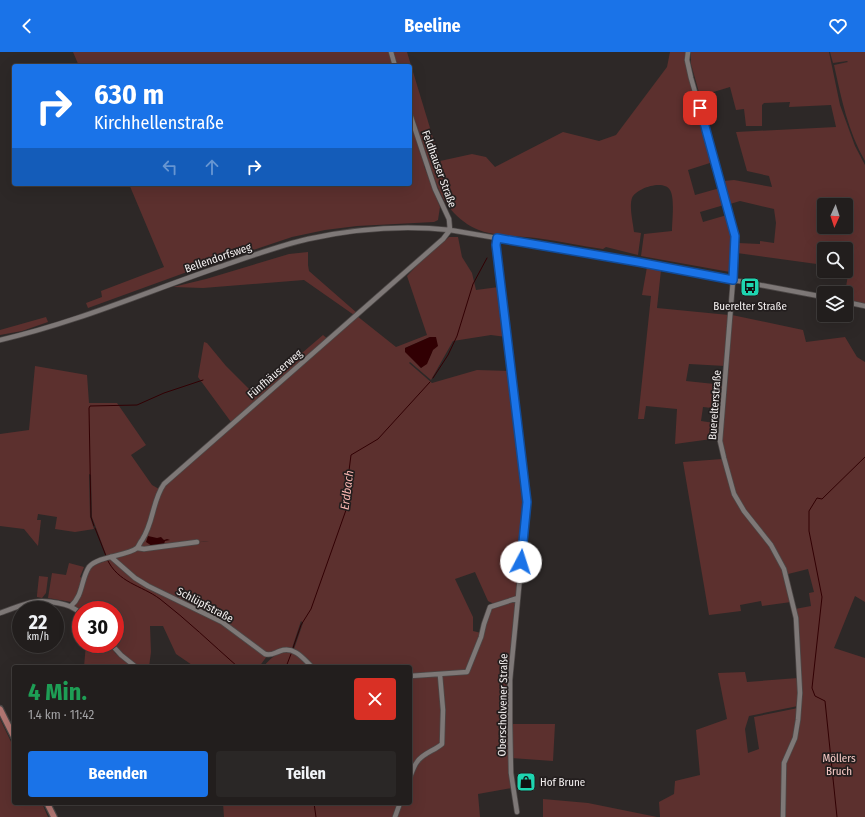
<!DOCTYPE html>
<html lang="de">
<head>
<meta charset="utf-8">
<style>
  :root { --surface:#221e1d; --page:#2a2726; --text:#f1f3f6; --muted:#a2a2a4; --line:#3f3c3b; --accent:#1a73e8 }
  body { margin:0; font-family:"Fira Sans Condensed",sans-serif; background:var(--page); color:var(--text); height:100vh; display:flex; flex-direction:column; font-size:15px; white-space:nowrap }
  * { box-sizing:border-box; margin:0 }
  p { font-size:13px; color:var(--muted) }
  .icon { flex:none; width:22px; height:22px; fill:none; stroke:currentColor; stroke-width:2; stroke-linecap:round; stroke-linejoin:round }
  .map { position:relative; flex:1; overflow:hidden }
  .side { position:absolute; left:12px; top:613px; width:400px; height:140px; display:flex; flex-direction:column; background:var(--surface); border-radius:4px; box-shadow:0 4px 16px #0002,0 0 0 1px var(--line) }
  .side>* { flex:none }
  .banner { position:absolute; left:12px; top:12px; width:400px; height:122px; border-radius:4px; box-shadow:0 4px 16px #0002,0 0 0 1px var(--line); background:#1a73e8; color:#fff; overflow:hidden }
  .needle { width:26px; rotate:183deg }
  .fabs { position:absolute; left:817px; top:146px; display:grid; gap:8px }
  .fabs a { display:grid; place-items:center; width:36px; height:36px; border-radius:4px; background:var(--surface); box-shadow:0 4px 16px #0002,0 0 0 1px var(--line); font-size:20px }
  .speed { position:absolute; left:12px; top:549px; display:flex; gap:8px; font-size:20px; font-weight:700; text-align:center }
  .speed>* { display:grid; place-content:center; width:52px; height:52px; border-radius:50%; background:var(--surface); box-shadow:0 4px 16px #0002,0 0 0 1px var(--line); line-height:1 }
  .speed small { font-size:10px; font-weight:400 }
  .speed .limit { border:6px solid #d22; background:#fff; color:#111 }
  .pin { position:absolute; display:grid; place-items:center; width:34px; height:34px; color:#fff; margin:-17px; border-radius:8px; box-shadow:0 2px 6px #0006 }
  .me { position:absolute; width:44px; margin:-22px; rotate:5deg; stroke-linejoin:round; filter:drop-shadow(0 0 3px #0008) }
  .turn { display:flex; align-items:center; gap:14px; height:84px; padding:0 16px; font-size:18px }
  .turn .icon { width:52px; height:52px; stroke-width:2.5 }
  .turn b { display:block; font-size:28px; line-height:34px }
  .lanes { display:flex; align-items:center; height:38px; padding:0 16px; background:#0003; justify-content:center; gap:20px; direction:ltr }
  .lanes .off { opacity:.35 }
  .round { display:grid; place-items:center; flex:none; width:42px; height:42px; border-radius:4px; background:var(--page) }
  .summary { display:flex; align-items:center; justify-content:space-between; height:68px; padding:0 16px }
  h1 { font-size:24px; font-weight:700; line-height:30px; color:#1e9e55 }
  .primary-button { display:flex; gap:8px; margin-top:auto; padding:8px 16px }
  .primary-button a { flex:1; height:46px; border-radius:4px; background:var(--accent); color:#fff; font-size:16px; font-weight:700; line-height:46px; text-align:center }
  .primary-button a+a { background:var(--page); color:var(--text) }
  header { display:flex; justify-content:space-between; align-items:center; height:52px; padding:0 16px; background:var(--accent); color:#fff; font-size:18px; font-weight:700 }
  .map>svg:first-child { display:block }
  .green { fill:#5c302e; fill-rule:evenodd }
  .water { fill:#310003 }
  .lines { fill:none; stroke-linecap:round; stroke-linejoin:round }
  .stream { stroke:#310003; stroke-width:1 }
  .minor-casing { stroke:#4c4746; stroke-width:6 }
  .major-casing { stroke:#4c4746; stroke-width:8 }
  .minor { stroke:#7e7877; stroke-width:4.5 }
  .major { stroke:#b27672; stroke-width:5.5 }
  .route-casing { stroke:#114b97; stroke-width:10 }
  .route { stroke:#1a73e8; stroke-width:7 }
  .labels { text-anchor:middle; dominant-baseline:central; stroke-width:3.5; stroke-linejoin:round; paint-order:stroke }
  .street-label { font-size:11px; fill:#f5f1f1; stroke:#231e1e }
  .poi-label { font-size:11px; fill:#f5f1f1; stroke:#231e1e }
  .park-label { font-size:11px; fill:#faccc8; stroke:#231e1e }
  .water-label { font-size:12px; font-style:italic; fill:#f9b6b1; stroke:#231e1e }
</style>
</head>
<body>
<header><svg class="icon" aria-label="back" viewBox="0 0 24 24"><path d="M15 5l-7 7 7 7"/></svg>Beeline<svg class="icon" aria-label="heart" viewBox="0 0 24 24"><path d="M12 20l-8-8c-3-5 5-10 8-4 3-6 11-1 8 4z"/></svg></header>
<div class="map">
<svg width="865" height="765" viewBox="0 0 865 765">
  <rect width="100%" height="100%" fill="#2d2827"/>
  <!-- green -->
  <path class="green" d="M73 0H407L440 109 472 102 486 105 495 115 563 80 599 89 616 83 667 15 670 0H685L686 11 713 110 688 118 695 143 720 136 724 153 700 160 703 170 727 163 732 186 730 220 641 204 644 182 672 179C672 169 675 146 670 138 664 127 636 136 632 146 629 155 633 170 634 180L641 181 638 203 606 195 603 197C581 194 559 189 536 186 504 182 479 187 454 161 440 147 436 129 429 113L424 114 440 155 438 168 434 170 357 174 325 178 292 185 187 220 88 256 86 251 102 245 101 239 164 215 129 132H410V14H79Z
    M691 0H829L840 53 855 94 865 113V252L846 248V241H845L849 217 846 216V197H824V213L737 201 738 191 760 192V189L774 191 776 171 774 157 740 149 730 152 724 129 734 128 772 135 769 124 747 119 736 80 836 75 831 53 789 55 790 50 764 51 762 53V74H746L744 57 736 58 730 35 700 44 691 12ZM824 153H846V175H824Z
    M830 0H865V109C848 80 841 45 834 13L848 10 847 9 833 11Z
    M449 185H458L462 205 472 221 476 238 499 235 506 285 491 283 453 289 431 328 410 310 409 311 432 331 477 318 510 319 526 450 516 546 494 552 488 549 475 520 455 527 473 565V579L481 581 465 619 410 624V615H314L294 597 303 571 301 569 292 596H283L269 602 259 596 219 567 149 533 137 526 113 506 132 499 209 489 145 496 141 494V492L160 439 231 370 198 325 204 290 207 291 226 314 254 342 323 283 329 288 357 264 396 295 427 283 407 224 420 210ZM430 285H435C433 299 431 307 421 316L405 296Z
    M308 200V213L309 219 357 261 354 263 304 228 203 236 173 235 206 227 289 202Z
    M647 215 661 218 657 256 729 263 725 314 689 312 686 329 724 333 721 357 703 355 701 369 721 372 719 386 675 392 677 357 646 354 644 367H638L651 244 642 243Z
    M732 263 803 278 806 290 845 285 857 305 865 310V550L855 544 834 596 865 606V765H660L659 750 674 742 675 729 700 723 696 678 727 667 718 621 745 620 747 630 798 626V654L749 664 745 677 748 701 759 697 754 665 798 656 795 690 799 679 800 670 795 557 811 554 809 541 814 540 808 517 788 522 786 516 745 458 735 442 725 405 722 387Z
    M46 265 48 270 22 279 0 283V278Z
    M35 314 87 323 89 351H117L146 393 131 403 152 433 159 437 150 469 136 495 107 505 92 465 91 423 89 422 90 465 94 477 75 480 55 477 57 465 38 462 37 468H41L38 494 24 477 0 474V382L29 378Z
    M722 407 733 443 770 493 783 517 791 550 762 554 761 549 740 553 741 559 709 563 683 410Z
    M110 507 132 525 220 571 267 604 259 615H195L176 602 163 574H150L151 600 149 615H139L117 597 113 592H115V558H81V559L76 556 75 552 89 518 93 514Z
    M69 511 84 515 80 525 82 526 75 547 71 550 48 546 52 521 66 523Z
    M39 524 48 525 46 541 42 546 37 545V543Z
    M516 549 517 551C515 576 510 601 509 626 508 663 508 700 512 736L478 742 480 765H397L401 751H410C410 735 408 715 424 704 428 701 433 699 438 697L436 696C421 703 416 706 410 722V625L468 621 482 585 485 570 492 555Z
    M86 592H108L116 602 133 615H84Z
    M287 599 294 601 310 615H263C271 606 276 601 287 599Z
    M0 667 14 696V751H42L48 765H0Z
    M512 672H555L553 709 511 706Z
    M543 747 588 751 657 765H543Z
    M223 751H398L394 765H224Z"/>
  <!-- water -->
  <path class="water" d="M430 285H436L438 294 433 298 427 312 421 316 405 300V296Z
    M148 484 157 486 161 485 164 488 167 487 170 488 165 489 164 492 152 494 146 490Z"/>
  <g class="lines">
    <!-- stream -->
    <path class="stream" d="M433 326 448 303 457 284 473 232 487 206
      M94 474 91 465 89 356 90 354 137 353 164 341 203 328
      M95 476 106 504
      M107 507C118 531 141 533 160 547 187 568 212 592 238 615
      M293 596 301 573 311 557 346 458V442L351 403 378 387 430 330
      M286 615 291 602
      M314 751 316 765
      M837 765 825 649 815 644 812 636 822 545 809 479V459L817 446 822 447 865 405"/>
    <defs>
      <path id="minor" d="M391 0 395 14
        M688 0 687 8 691 26 730 162 735 184V191L733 228 720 389 724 406 734 442 744 459 771 493 784 517 796 566 800 641 798 668 795 686 784 711 783 765
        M410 62 435 137 449 167 450 178
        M846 250 865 254
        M0 288C75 271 146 240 219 215 248 205 278 194 308 187 354 177 403 173 450 178L638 210 824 245
        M137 496 144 497 197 490
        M111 505 135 526 148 534 222 570 265 602C271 604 274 601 280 599 294 594 303 606 312 615
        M71 554C83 544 81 527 89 515 98 504 127 504 137 496 139 494 140 490 142 488 154 470 152 449 164 432L443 187 450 178
        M0 561C24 553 32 546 58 551 69 553 72 555 81 561
        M111 592 121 603 136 615
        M410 624 467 620 481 585 484 572 490 555 518 546 527 450 496 193 497 186
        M410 725C412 720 414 714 417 710 423 701 434 699 442 692L443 658 440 623
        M517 760 511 721 510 671V628L518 546
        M395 765 400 751"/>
      <path id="major" d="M0 657 14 685
        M47 751 54 765"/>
    </defs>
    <!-- minor casing -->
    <use href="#minor" class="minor-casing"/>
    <!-- major casing -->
    <use href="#major" class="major-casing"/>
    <!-- minor -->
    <use href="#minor" class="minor"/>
    <!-- major -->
    <use href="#major" class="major"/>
  </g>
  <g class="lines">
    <defs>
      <path id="route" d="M521 510 527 450 496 193 497 186 638 210 733 228 735 184 700 56"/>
    </defs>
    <!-- route casing -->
    <use href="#route" class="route-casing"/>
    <!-- route -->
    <use href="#route" class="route"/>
  </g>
  <!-- icons -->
  <defs>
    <symbol id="bus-square" viewBox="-11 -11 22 22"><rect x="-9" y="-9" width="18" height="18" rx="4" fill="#1ed5b0" stroke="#231e1e"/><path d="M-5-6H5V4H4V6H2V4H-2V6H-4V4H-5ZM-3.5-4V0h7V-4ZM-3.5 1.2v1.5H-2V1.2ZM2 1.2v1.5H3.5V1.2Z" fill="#111"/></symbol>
    <symbol id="shop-square" viewBox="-11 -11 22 22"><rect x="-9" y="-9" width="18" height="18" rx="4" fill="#1ed5b0" stroke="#231e1e"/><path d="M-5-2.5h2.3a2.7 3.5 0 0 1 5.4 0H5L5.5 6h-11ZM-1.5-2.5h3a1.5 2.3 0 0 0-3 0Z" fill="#111"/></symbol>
  </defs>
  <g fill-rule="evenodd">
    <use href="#bus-square" x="739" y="224" width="22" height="22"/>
    <use href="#shop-square" x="515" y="719" width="22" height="22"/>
  </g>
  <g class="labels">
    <!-- street labels -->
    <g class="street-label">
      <text transform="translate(439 117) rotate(70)">Feldhauser Straße</text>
      <text transform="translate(218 206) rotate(-19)">Bellendorfsweg</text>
      <text transform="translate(275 322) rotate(-41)">Fünfhäuserweg</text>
      <text transform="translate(715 353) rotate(-86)">Buerelterstraße</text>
      <text transform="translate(205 553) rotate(28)">Schlüpfstraße</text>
      <text transform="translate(503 653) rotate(-89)">Oberscholvener Straße</text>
    </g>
    <!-- poi labels -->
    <g class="poi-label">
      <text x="750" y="254">Buerelter Straße</text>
      <text x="540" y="730" text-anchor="start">Hof Brune</text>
    </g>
    <!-- park labels -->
    <g class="park-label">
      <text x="839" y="706">Möllers<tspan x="839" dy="13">Bruch</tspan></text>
    </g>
    <!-- water labels -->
    <g class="water-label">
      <text transform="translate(347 438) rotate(-83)">Erdbach</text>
    </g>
  </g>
</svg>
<div class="fabs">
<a><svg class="needle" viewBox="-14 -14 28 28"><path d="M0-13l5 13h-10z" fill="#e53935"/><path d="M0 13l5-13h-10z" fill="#a2a2a4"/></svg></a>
<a><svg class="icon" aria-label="search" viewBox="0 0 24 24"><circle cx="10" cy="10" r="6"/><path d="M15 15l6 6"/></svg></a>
<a><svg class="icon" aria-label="layers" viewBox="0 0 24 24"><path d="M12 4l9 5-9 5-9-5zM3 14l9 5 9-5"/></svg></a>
</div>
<div class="speed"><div>22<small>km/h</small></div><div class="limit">30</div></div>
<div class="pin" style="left:700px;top:56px;background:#d93025"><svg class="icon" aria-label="arrive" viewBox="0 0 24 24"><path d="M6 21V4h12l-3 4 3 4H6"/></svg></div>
<svg class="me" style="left:521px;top:510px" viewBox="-20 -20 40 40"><circle r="19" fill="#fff"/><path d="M0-13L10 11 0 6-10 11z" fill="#1a73e8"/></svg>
<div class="banner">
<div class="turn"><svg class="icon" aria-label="right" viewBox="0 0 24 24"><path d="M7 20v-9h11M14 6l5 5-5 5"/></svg><div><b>630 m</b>Kirchhellenstraße</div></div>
<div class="lanes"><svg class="icon off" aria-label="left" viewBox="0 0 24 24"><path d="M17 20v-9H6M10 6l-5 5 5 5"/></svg><svg class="icon off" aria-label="ahead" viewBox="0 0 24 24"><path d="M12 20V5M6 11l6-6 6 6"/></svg><svg class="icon" aria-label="right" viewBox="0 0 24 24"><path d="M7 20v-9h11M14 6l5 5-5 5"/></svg></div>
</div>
<section class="side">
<div class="summary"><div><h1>4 Min.</h1><p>1.4 km · 11:42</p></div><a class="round" style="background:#d93025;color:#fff"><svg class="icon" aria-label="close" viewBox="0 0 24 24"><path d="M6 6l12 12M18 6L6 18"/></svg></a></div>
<div class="primary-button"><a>Beenden</a><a>Teilen</a></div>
</section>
</div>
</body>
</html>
